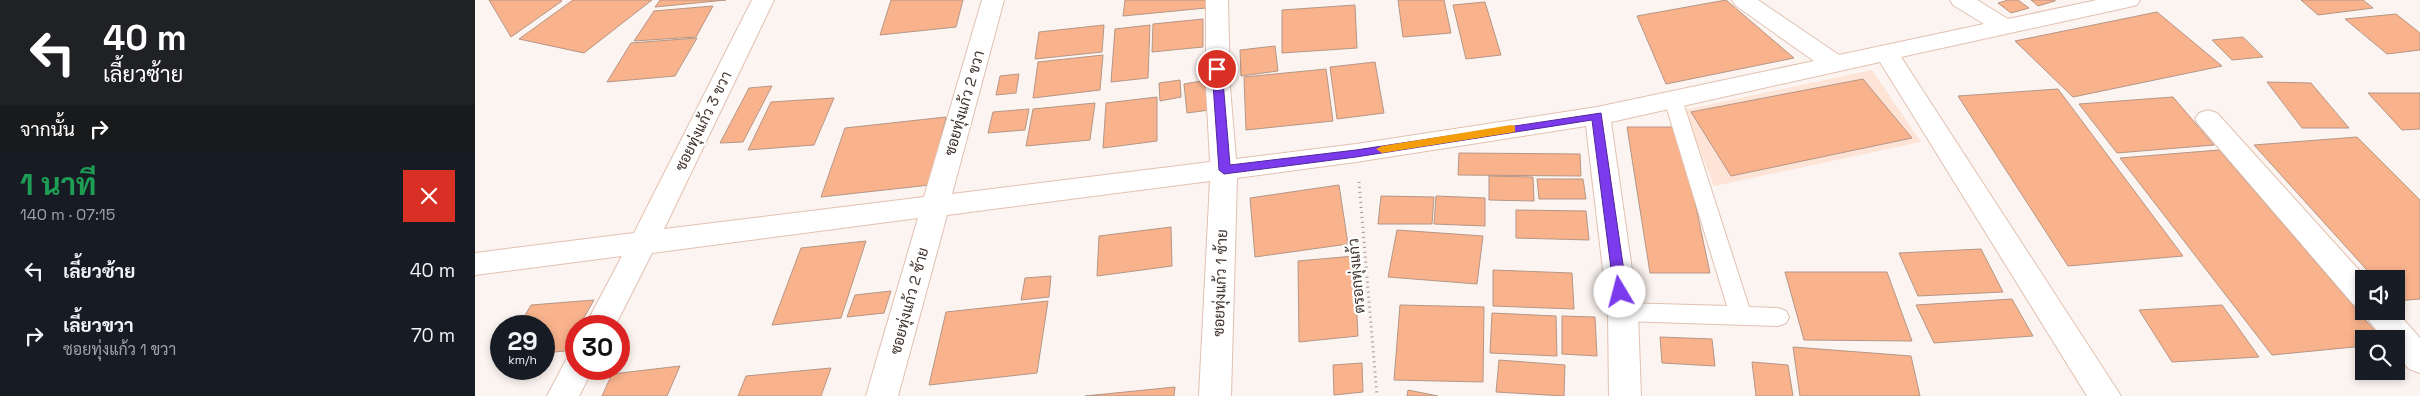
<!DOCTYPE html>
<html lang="th">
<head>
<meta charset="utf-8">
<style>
  :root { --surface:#171b24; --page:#20242c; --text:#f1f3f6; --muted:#9ea1a6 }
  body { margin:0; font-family:"Space Grotesk",Sarabun,sans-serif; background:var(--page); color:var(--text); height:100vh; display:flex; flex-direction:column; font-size:19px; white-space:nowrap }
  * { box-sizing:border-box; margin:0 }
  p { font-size:16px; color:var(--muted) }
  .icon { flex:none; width:28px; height:28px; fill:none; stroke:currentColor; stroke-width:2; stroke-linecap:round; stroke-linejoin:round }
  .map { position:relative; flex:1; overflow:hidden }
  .sheet { display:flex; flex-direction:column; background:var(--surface); width:475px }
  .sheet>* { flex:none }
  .hud { background:#202124; color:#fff; overflow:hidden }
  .buttons { position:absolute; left:1880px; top:270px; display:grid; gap:10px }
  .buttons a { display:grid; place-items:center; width:50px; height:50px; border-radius:0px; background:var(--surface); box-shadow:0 2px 8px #0003; font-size:25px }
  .speed { position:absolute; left:15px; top:315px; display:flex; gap:10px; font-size:25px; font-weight:700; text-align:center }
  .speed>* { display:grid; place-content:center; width:65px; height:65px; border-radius:50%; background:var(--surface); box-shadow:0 2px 8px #0003; line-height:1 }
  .speed small { font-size:12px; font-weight:400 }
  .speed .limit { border:8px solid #d22; background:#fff; color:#111 }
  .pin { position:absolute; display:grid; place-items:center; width:42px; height:42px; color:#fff; margin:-21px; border:2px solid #fff; border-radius:50%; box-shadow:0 1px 5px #0007 }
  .me { position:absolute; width:55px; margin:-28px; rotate:352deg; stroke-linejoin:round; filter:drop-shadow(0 0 4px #0008) }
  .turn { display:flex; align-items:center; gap:18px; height:105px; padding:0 20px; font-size:22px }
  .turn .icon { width:65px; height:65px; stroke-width:2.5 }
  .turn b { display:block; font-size:35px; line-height:42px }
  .then { display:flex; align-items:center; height:48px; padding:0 20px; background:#0003; gap:10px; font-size:19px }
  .round { display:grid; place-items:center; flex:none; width:52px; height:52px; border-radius:0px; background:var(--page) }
  .overview { display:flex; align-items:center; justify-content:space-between; height:85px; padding:0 20px }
  h1 { font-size:30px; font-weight:700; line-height:38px; color:#1e9e55 }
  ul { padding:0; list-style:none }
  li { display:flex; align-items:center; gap:15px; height:65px; padding:0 20px }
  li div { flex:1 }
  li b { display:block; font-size:19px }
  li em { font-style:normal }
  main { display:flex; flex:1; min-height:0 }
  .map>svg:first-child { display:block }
  .built { fill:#fde4d7 }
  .building { fill:#f8b28c; stroke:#b69686 }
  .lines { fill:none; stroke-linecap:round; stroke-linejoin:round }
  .lane-casing { stroke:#e2c1b0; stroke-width:2 }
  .street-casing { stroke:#e2c1b0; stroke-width:2 }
  .path { stroke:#9e948f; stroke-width:3; stroke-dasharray:1 4; stroke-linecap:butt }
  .lane { fill:#fff; fill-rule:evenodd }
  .street { fill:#fff; fill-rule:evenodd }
  .route { fill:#7c3aed; stroke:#51269a }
  .slow { fill:#f59e0b }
  .labels { text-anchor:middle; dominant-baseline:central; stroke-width:4.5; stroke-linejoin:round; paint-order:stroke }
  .street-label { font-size:15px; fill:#3e312b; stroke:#fff }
</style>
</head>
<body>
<main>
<section class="sheet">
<div class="hud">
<div class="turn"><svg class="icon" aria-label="left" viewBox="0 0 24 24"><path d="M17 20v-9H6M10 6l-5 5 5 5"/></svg><div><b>40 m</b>เลี้ยวซ้าย</div></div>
<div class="then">จากนั้น<svg class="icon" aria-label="right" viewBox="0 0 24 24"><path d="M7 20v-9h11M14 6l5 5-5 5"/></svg></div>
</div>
<div class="overview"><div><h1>1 นาที</h1><p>140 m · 07:15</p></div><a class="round" style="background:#d93025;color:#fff"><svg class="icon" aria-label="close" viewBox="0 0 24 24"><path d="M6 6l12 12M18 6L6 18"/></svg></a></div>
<ul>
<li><svg class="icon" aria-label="left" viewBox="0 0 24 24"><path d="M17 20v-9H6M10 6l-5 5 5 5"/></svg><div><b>เลี้ยวซ้าย</b></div><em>40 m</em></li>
<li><svg class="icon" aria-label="right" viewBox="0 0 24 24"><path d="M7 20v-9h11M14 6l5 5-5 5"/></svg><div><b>เลี้ยวขวา</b><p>ซอยทุ่งแก้ว 1 ขวา</p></div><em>70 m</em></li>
</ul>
</section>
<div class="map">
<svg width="1945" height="396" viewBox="0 0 1945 396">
  <rect width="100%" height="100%" fill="#fbf4f0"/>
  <!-- built -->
  <path class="built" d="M1397 70 1446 142 1239 186 1209 110Z"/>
  <!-- building -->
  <path class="building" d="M14 0H85L87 1 36 37Z
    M98 0H177L109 53 44 39Z
    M185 0H251L180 7Z
    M416 0H488L481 27 405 35Z
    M650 0H731V8L648 16Z
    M923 0H969L976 33 928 37Z
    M1251 0 1319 58 1191 84 1162 16Z
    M1533 0H1543L1554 8 1536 13 1523 3Z
    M1556 0H1580V1L1563 6Z
    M1826 0H1888L1898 8 1843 15Z
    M1010 2 1026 55 991 59 978 5Z
    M880 5 882 48 807 53V10Z
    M238 6 221 37 159 41 179 11Z
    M1682 12 1747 66 1598 97 1540 41Z
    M1921 14 1945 33V50L1912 54 1870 19Z
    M728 19V47L677 52 678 24Z
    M629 25 627 52 560 59 564 32Z
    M675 25 673 78 636 82 640 29Z
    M1768 37 1788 57 1757 60 1737 40Z
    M222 38 200 76 132 82 156 43Z
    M800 46 803 71 766 76 765 50Z
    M628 55 625 90 558 98 563 62Z
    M900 62 909 113 862 119 855 67Z
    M851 69 858 121 771 130 769 77Z
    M544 74 541 93 521 95 525 76Z
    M1388 79 1437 138 1256 176 1216 112Z
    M705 80 706 97 685 101 684 83Z
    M732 80 735 110 712 113 709 84Z
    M1792 82 1836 83 1874 128H1827Z
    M297 86 268 142 245 143 274 88Z
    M1583 89 1708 256 1593 266 1483 96Z
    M1893 93H1945V129L1927 130Z
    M682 97V141L628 148 631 103Z
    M1698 97 1739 145 1642 153 1604 104Z
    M359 98 339 145 273 150 296 102Z
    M620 103 615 140 551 146 558 109Z
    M554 109 550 130 513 133 518 112Z
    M471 117 455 185 346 197 370 128Z
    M1152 127H1204L1235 273H1175Z
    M1882 137 1945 200V299L1921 301V279H1900L1779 145Z
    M1744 150 1907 339H1889V346L1797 355 1645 158Z
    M984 153 1105 154 1106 176 983 175Z
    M1014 176 1058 177 1059 201 1014 200Z
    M1062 179H1108L1111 199H1064Z
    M864 185 873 244 780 257 775 198Z
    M906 196 959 197 957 224H903Z
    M961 196 1010 198V226L959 224Z
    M1041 210 1111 211 1114 240 1041 238Z
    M696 227 697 266 622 276 624 236Z
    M922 230 1008 236 1002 284 913 277Z
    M391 241 366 318 297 325 326 248Z
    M1506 249 1528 292 1443 296 1424 253Z
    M879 256 883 336 824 342 823 261Z
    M1018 270 1097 273 1099 309 1018 306Z
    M1310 272H1412L1437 341 1329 340Z
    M576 276 574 297 546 300 550 278Z
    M416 291 409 313 372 317 380 295Z
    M1537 299 1558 336 1459 343 1441 305Z
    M119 300 104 326H101V332L90 351 69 353V326H44L56 305Z
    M573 301 562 373 454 385 471 312Z
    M925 305 1009 307 1008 382 919 380Z
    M1747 305 1784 357 1697 362 1664 310Z
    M1017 313 1081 316 1082 356 1015 353Z
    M1087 316 1120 317 1122 356 1087 354Z
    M1185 337 1237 339 1240 366 1187 363Z
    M1318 347 1436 356 1445 396H1325Z
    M1024 360 1090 365 1089 396 1021 392Z
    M1277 362 1313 365 1318 396H1281Z
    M887 363 888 392 859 395 858 365Z
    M205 366 192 396H127L137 374Z
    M356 368 346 396H263L271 376Z
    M700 387 699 396H610Z
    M933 390 963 396H932Z"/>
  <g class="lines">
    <defs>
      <path id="lane" d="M1198 93 1204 95 1207 99 1274 307 1303 308 1311 311 1314 317 1311 323 1303 326 1148 321 1140 318 1137 312 1140 306 1148 303 1252 306 1189 99 1192 95Z"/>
      <path id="street" d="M277 0H299L189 229 449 197 507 0H529L477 194 735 162 731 87V0H753L755 87 761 159 881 144 1122 107 1339 61 1260 5 1257 0H1283L1364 55 1509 24 1478 5 1475 0H1502L1533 19 1622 0H1665L1662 5 1654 7 1426 57 1646 396H1612L1405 62 1136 122 1163 312 1166 396H1134L1133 312 1111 126 881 162 762 178 756 396H724L735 181 472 215 423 396H391L443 218 177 253 140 326H110L147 256 0 275V253L159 233Z
        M1733 110 1742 113 1892 279H1889V311H1921L1945 338V373L1934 369 1921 355V339H1908L1887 311 1889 308 1878 304 1724 125 1720 119 1724 113Z
        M101 356V369H118L104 396H72L91 360Z"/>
    </defs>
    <!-- lane casing -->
    <use href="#lane" class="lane-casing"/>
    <!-- street casing -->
    <use href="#street" class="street-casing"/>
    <!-- path -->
    <path class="path" d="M884 182 902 396"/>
    <!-- lane -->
    <use href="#lane" class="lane"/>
    <!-- street -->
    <use href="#street" class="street"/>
  </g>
  <!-- route -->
  <path class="route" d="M742 65 747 69 755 165 881 150 1126 113 1152 292 1150 296H1141L1139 292 1117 120 881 157 749 174 744 170 737 69Z"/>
  <!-- slow -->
  <path class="slow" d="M1036 125 1040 126V132L907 153 901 149 907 146Z"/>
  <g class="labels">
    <!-- street labels -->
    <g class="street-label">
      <text transform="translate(489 103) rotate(-74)">ซอยทุ่งแก้ว 2 ขวา</text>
      <text transform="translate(228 121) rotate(-64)">ซอยทุ่งแก้ว 3 ขวา</text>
      <text transform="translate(881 276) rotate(-95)">ตรอกทุ่งแก้ว</text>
      <text transform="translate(745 283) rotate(-88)">ซอยทุ่งแก้ว 1 ซ้าย</text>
      <text transform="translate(434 301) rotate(-75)">ซอยทุ่งแก้ว 2 ซ้าย</text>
    </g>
  </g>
</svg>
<div class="buttons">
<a><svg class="icon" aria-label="sound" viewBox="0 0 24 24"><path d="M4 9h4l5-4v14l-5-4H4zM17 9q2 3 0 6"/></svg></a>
<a><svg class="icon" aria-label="search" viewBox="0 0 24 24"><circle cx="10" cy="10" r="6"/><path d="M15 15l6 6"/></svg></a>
</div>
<div class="speed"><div>29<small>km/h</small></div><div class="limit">30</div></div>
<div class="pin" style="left:742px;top:69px;background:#d93025"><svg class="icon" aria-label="arrive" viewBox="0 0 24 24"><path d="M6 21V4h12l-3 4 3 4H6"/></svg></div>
<svg class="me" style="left:1145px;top:292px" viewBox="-20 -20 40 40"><circle r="19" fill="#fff"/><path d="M0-13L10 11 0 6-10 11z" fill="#7c3aed"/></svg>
</div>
</main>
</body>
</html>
